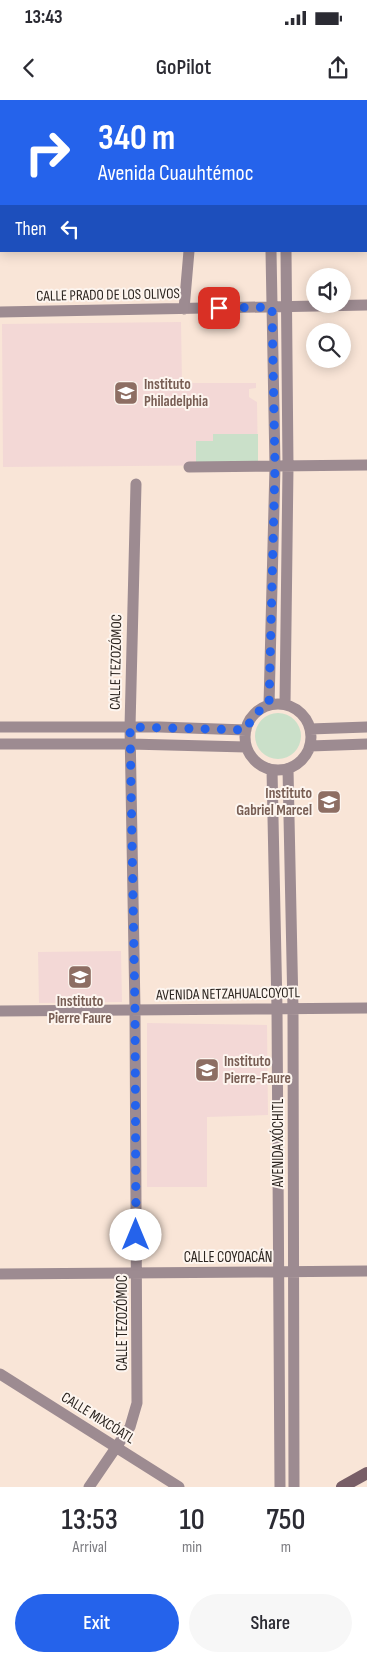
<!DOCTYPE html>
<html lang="en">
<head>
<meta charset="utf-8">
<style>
  :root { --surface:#fff; --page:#f7f7f7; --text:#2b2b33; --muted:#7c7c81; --accent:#2563eb }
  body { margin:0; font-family:"Sofia Sans Condensed",sans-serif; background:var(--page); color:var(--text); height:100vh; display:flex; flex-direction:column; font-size:19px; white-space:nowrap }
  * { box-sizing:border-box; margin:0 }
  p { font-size:16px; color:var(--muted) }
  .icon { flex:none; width:28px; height:28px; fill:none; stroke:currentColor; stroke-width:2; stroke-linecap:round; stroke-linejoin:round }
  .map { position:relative; height:1387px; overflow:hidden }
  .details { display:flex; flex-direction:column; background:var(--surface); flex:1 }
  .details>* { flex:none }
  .banner { position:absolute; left:0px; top:0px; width:368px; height:152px; box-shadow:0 2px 12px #0003; background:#2563eb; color:#fff; overflow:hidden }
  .fabs { position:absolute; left:306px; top:168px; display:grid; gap:10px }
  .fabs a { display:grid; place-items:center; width:45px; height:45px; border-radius:50%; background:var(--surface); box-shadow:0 2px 12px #0003; font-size:25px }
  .pin { position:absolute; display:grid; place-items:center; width:42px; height:42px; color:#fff; margin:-21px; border-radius:10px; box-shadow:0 2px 8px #0006 }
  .me { position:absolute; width:55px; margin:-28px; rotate:0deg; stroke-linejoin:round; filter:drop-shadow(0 0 4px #0008) }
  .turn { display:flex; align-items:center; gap:18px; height:105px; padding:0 15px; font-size:22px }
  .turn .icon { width:65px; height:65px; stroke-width:2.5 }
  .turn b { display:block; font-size:35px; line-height:42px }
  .then { display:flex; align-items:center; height:48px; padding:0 15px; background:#0003; gap:10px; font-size:19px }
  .eta { display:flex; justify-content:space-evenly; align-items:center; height:85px; text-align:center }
  .eta b { font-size:30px; font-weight:600; line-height:35px }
  .cta { display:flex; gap:10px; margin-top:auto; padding:10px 15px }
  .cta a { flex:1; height:58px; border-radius:30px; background:var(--accent); color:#fff; font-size:20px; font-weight:600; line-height:58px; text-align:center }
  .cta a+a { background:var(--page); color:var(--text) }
  .status { display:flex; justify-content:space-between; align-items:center; height:35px; padding:0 25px; background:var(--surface); direction:ltr }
  .status svg { height:14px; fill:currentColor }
  header { display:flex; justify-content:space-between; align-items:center; height:65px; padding:0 15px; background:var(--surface); font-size:22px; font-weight:600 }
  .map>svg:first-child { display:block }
  .education { fill:#f3d8d6 }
  .green { fill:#cae0c9 }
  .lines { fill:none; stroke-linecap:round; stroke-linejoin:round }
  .street { stroke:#9d8b91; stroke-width:11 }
  .secondary { stroke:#785e67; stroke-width:12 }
  .route { stroke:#2563eb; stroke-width:9; stroke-dasharray:0 16.2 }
  .labels { text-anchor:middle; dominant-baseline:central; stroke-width:4; stroke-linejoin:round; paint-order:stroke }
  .street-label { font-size:15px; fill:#2b241f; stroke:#fdf5ef }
  .education-label { font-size:15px; font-weight:bold; fill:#785e54; stroke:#fdf5ef; text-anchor:start }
</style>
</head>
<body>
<div class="status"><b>13:43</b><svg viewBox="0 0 49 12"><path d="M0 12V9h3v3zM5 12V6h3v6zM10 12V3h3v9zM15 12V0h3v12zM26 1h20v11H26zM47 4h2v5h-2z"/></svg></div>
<header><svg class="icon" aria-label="back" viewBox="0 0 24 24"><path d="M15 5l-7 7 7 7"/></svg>GoPilot<svg class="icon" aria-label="share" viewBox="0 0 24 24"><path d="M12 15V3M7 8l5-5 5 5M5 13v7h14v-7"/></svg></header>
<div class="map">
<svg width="367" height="1387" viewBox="0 0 367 1387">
  <rect width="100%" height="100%" fill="#f9e5d7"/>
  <!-- education -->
  <path class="education" d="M181 222 182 283H256V288L249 289V297L257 302 258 365 3 367 2 224Z
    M121 851 122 902 39 903 38 852Z
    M147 923 267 925 268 1015 207 1017V1087H147Z"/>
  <!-- green -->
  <path class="green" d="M213 334H258V365H196V341H213Z
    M255 636a23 23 0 1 1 46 0a23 23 0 1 1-46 0Z"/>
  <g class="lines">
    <!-- street -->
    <path class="street" d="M32 0V1
      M303 0 304 1
      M122 1V0
      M170 1H219
      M245 1V0
      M0 3H1
      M366 13H367
      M0 20H1
      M366 113H367
      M0 128H1
      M184 209 189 151
      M0 212 367 205
      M189 367 367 365
      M245 637a33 33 0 1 1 66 0a33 33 0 1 1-66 0Z
      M285 604 288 367 286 151
      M269 605 275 366 271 151
      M0 627H160L246 630
      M310 629 367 627
      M0 644H130L246 647
      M310 646 367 644
      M288 669 293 909 294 1387
      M272 670 277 909 280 1387
      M0 911 367 908
      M0 1174 367 1171
      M0 1274 179 1387
      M89 1387 130 1327 137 1303 135 910 130 627 136 384"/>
    <!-- secondary -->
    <path class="secondary" d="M342 1387 367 1373"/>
  </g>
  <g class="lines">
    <!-- route -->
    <path class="route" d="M136 1135 135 910 130 627 246 630 254 614 269 605 275 366 272 207 219 208"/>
  </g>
  <!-- icons -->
  <defs>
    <symbol id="school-square" viewBox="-11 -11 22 22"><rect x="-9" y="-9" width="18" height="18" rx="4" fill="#8d6e63" stroke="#fdf5ef"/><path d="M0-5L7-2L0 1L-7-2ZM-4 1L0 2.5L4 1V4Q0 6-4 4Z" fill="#fff"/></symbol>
  </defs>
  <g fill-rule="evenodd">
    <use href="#school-square" x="112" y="279" width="28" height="28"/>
    <use href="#school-square" x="315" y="688" width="28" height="28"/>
    <use href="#school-square" x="66" y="863" width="28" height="28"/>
    <use href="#school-square" x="193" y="956" width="28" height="28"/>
  </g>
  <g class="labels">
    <!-- street labels -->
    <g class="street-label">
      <text transform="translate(108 195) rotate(-1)">CALLE PRADO DE LOS OLIVOS</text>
      <text transform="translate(116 562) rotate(-89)">CALLE TEZOZÓMOC</text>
      <text transform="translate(228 894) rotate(-1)">AVENIDA NETZAHUALCOYOTL</text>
      <text transform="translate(278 1043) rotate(-90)">AVENIDA XÓCHITL</text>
      <text x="228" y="1157">CALLE COYOACÁN</text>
      <text transform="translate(122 1223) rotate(-90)">CALLE TEZOZÓMOC</text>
      <text transform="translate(98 1318) rotate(32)">CALLE MIXCÓATL</text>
    </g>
    <!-- education labels -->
    <g class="education-label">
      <text x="144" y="284">Instituto<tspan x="144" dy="17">Philadelphia</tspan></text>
      <text x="312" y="693" text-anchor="end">Instituto<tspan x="312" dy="17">Gabriel Marcel</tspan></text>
      <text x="80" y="901" text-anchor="middle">Instituto<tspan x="80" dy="17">Pierre Faure</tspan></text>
      <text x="224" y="961">Instituto<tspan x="224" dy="17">Pierre-Faure</tspan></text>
    </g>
  </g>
</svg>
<div class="fabs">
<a><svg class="icon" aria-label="sound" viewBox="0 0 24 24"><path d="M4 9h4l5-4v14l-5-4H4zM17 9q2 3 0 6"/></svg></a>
<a><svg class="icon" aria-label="search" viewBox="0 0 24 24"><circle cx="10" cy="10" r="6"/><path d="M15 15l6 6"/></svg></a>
</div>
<div class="pin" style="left:219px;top:208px;background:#d93025"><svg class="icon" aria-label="arrive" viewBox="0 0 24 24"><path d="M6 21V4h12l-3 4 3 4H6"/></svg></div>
<svg class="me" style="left:136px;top:1135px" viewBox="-20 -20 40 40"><circle r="19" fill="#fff"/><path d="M0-13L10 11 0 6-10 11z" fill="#2563eb"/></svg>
<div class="banner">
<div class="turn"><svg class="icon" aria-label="right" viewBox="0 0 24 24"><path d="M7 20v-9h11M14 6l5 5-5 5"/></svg><div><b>340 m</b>Avenida Cuauhtémoc</div></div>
<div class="then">Then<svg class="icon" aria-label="left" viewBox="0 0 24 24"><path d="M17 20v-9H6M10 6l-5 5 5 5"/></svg></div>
</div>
</div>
<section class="details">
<div class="eta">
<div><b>13:53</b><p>Arrival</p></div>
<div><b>10</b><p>min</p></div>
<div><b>750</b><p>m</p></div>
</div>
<div class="cta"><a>Exit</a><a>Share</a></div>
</section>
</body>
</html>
